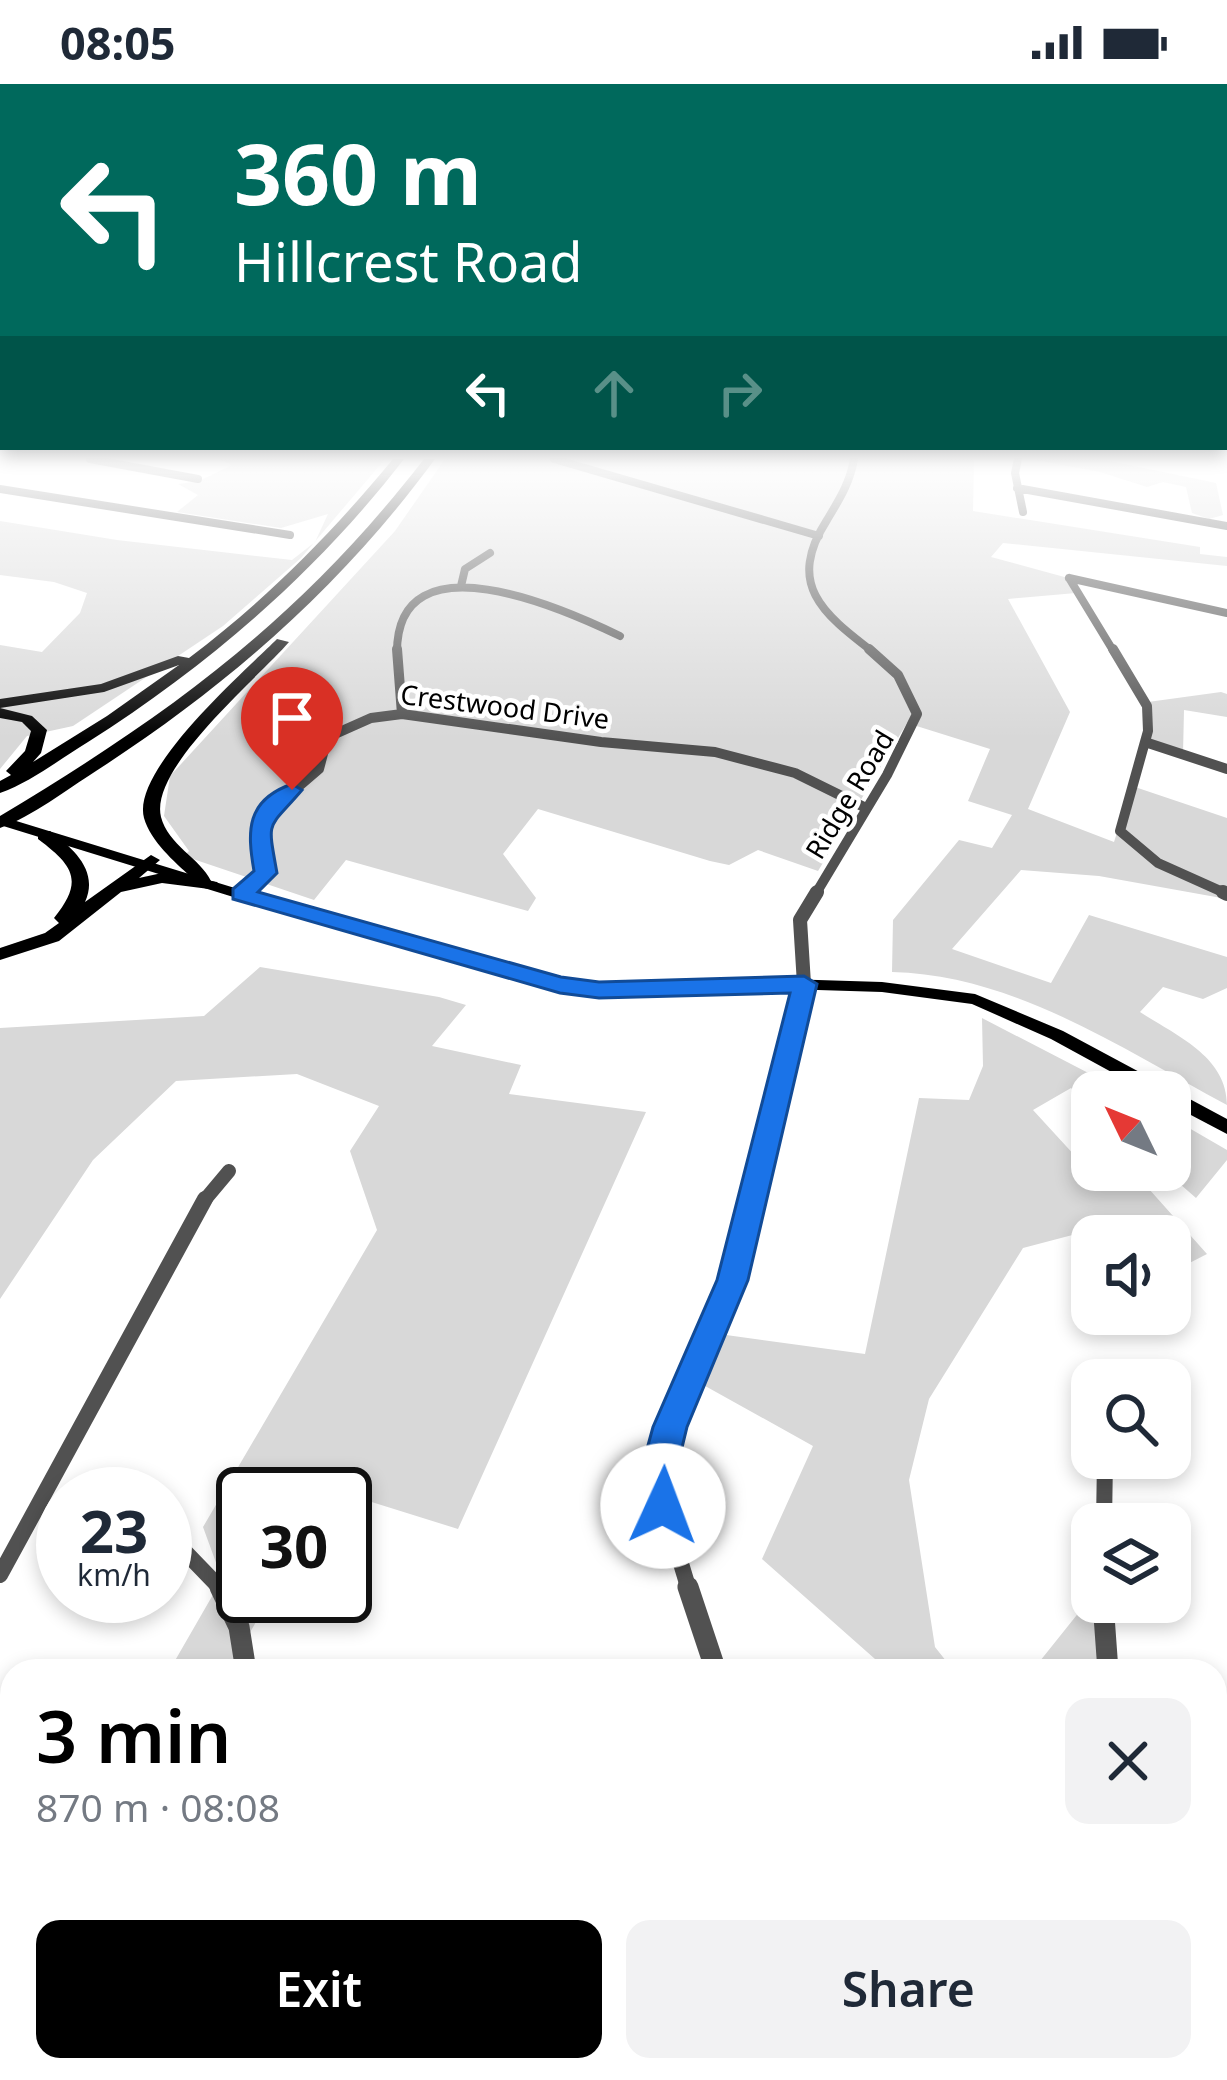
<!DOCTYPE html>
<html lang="en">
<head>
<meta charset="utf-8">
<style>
  :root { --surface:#fff; --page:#f2f2f3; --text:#1f2937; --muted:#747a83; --accent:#000 }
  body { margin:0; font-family:"Noto Sans",sans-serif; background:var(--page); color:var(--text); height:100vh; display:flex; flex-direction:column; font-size:45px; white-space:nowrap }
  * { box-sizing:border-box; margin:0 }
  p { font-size:39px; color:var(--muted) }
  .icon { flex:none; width:66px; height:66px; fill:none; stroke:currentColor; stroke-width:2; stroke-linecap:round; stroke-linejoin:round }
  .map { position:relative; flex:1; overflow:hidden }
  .panel { position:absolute; left:0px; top:1575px; width:1227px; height:423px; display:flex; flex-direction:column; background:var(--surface); border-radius:36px 36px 0 0; box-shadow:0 6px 18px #0003 }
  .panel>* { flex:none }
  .top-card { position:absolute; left:0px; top:0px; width:1227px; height:366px; box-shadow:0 6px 18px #0003; background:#00695c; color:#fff; overflow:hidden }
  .needle { width:78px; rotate:313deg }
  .controls { position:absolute; left:1071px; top:987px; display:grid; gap:24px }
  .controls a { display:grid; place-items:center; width:120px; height:120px; border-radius:24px; background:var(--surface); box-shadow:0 6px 18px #0003; font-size:60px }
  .speed { position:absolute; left:36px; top:1383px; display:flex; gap:24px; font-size:60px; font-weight:700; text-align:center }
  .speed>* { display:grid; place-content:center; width:156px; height:156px; border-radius:50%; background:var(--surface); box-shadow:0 6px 18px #0003; line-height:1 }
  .speed small { font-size:30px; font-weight:400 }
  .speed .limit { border:6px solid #111; border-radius:18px; background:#fff; color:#111 }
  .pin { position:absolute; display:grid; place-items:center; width:102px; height:102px; color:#fff; margin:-123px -51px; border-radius:50% 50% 50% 0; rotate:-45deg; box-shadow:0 0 12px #0007 }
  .pin .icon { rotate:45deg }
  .me { position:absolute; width:132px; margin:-66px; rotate:2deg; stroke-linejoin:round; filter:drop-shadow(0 0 9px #0008) }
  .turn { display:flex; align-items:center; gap:42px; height:252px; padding:0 36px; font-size:54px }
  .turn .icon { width:156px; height:156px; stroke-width:2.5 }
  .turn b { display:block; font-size:84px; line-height:102px }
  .lanes { display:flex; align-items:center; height:114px; padding:0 36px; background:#0003; justify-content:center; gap:60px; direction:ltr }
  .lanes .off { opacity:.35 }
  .round { display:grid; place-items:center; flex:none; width:126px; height:126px; border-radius:24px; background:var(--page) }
  .headline { display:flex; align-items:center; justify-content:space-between; height:204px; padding:0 36px }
  h1 { font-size:72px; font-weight:600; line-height:90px; color:var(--accent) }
  .button { display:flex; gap:24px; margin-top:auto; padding:24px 36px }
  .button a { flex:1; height:138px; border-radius:24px; background:var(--accent); color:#fff; font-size:48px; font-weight:600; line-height:138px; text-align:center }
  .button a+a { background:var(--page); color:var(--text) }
  .status { display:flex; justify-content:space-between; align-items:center; height:84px; padding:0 60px; background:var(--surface); direction:ltr }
  .status svg { height:33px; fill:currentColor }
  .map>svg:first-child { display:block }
  .green { fill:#d8d8d8 }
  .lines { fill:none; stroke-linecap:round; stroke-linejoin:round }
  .minor-far4 { stroke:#515151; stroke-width:8 }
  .minor-far3 { stroke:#515151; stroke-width:10 }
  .minor-far2 { stroke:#515151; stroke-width:14 }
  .minor-far1 { stroke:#515151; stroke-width:16 }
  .minor { stroke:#515151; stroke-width:21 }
  .major { fill:#000; fill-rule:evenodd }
  .highway { fill:#000; fill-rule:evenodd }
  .route { fill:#1a73e8; stroke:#114b97; stroke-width:3 }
  .labels { text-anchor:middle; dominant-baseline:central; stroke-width:9; stroke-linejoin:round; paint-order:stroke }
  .far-street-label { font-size:27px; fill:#000; stroke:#fff }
</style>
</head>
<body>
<div class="status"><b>08:05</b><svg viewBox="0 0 49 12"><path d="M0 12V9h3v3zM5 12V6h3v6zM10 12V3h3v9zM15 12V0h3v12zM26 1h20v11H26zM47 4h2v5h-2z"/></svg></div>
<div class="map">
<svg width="1227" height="1996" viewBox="0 0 1227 1996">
  <rect width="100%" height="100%" fill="#fff"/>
  <!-- green -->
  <path class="green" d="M218 375H385L301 474 223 542 73 642 27 652 0 685V561L42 568 80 529 87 509 54 498 0 491V437L117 456 292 476 315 458 328 430 281 444 177 428 198 411 178 400 199 397 232 381Z
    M445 375H974L973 427 1200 463V470L1227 473V482L1003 459 991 473 1068 494 1076 509 1008 515 1070 628 1028 725 1114 758 1132 702 1227 734V815L1099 792 1021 786 952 865 1051 899 1089 831 1227 873V904L1203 915 1163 903 1140 928C1175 951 1227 972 1227 1021 1122 965 1015 891 892 888L893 836 959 756 992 764 1012 731 968 717 990 665 907 639 818 787 758 766 729 781 710 777 538 725 503 770 536 814 528 827 346 776 314 816 184 772 189 767 164 732 170 692 395 447Z
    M1030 375H1100L1216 399 1223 431 1209 435 1192 429 1186 403 1163 398 1147 403 1100 388Z
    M1221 608 1227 610V633L1184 626 1183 670 1149 657 1148 618Z
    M260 883 439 913 466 921 432 962 521 981 509 1010 646 1028 458 1445 330 1405 327 1410H243V1512H271L249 1550 252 1587H169L222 1495 203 1443 377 1146 350 1067 379 1022 297 990 176 997 93 1076 0 1215V944L204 932Z
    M982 934 1125 1008H1092V1022L1071 1004 1033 1026 1088 1086H1132L1207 1170 1170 1189V1152H1092V1172L1080 1149 1023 1164 929 1315 909 1396 935 1563 954 1587H870L875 1575 762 1475 813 1362 698 1298 719 1250 865 1270 919 1014 969 1016 983 982Z
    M1170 1033 1227 1066V1076L1196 1114 1164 1086H1170Z
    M1092 1512V1518H1104L1120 1587H1032Z
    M12 1777V1986H55L52 1996H0V1789Z
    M263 1986H467L461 1996H264Z
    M742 1986H1124L1132 1996H747Z"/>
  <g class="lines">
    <!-- minor-far4 -->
    <path class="minor-far4" d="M90 375 198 395
      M554 375 819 452
      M854 375C850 399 839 416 827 436 786 500 822 529 873 568
      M1018 375 1015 389 1023 428
      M1017 404 1227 442
      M0 405 290 451
      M1069 494 1114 568
      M1069 494 1227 529
      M461 502 465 485 490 469
      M397 568C397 450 564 525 620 552"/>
    <!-- minor-far3 -->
    <path class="minor-far3" d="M397 565 402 630
      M1113 565 1147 622 1148 647 1120 747 1158 779 1227 810
      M1145 658 1227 685
      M241 810 266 789 258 745 262 734 319 685 325 662 335 650 371 634 402 630 601 658 715 668 795 689 866 724
      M815 811 887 691 917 630 898 591 869 565"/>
    <!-- minor-far2 -->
    <path class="minor-far2" d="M1223 808 1227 810
      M203 1118 229 1087
      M751 1118 804 900 800 836 817 808"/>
    <!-- minor-far1 -->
    <path class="minor-far1" d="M1104 1440 1105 1374
      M165 1447 222 1506
      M0 1491 205 1115
      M689 1506 660 1410 661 1376 670 1343 732 1196 752 1115"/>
    <!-- minor -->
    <path class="minor" d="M220 1503 239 1543 246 1587
      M688 1503 716 1587
      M1103 1518 1108 1587
      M1215 1844 1227 1854
      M251 1986 253 1996
      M445 1996 452 1986"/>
    <!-- major -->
    <path class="major" d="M0 732 369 845 560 896 599 901 754 894 882 898 975 910 1063 947 1227 1035V1050L1170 1020V1008H1148L1051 955 972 920 882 908 754 904 599 911 560 906 357 851 0 741Z"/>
    <!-- highway -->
    <path class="highway" d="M393 375H404C316 489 209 581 88 658 60 675 31 698 0 709V697L11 691 6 687 25 667 31 647 22 638 0 634V615L101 600 178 572 189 574C266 516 332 449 393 375ZM179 581 107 632 33 678 41 669 47 646 32 632 0 624 104 608Z
      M424 375H435C342 502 228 602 96 687 66 706 33 732 0 744V732C172 629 300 535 424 375Z
      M277 555 289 558C258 594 149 684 161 733 168 761 200 774 211 797L217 798 220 802 217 806 162 799 121 808 59 857 0 876V864L45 849 59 839 54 834C84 797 74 782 38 755V747H50C74 765 99 787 85 818L151 771 160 776 139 794 162 789 191 793C174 777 151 758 144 734 131 686 244 588 277 555Z"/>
  </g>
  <!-- sky -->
  <linearGradient id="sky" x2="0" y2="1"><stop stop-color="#8baccb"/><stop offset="0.57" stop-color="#fff"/><stop offset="1" stop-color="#fff" stop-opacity="0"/></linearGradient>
  <rect width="1227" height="655" fill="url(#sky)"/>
  <!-- route -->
  <path class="route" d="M292 700 302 706C267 747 267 733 277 789L258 808 561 893 599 898 804 892 817 900 748 1196 687 1343 679 1376 681 1422 676 1433 663 1438 651 1433 645 1422 644 1376 653 1343 717 1196 790 909 599 914 560 909 233 815V805L254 787C247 747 246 716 292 700Z"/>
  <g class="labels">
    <!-- far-street labels -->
    <g class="far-street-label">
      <text transform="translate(505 622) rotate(7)">Crestwood Drive</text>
      <text transform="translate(849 710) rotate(-59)">Ridge Road</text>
    </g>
  </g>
</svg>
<div class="controls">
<a><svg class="needle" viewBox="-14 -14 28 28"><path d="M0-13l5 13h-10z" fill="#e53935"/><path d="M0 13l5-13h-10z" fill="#747a83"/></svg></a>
<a><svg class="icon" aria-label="sound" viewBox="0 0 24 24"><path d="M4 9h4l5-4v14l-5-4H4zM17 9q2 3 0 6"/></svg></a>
<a><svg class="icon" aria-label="search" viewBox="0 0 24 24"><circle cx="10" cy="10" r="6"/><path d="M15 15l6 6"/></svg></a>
<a><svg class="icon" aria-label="layers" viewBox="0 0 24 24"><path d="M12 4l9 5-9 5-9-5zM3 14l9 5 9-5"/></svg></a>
</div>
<div class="speed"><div>23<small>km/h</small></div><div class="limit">30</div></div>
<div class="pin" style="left:292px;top:706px;background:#d93025"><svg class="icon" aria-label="arrive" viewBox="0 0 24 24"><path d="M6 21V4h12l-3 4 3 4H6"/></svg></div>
<svg class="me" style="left:663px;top:1422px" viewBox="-20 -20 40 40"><circle r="19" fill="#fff"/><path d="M0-13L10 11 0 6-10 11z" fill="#1a73e8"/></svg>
<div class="top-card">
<div class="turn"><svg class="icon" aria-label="left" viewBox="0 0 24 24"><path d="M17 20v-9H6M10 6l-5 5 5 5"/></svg><div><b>360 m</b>Hillcrest Road</div></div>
<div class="lanes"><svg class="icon" aria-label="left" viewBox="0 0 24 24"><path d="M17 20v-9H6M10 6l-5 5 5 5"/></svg><svg class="icon off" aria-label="ahead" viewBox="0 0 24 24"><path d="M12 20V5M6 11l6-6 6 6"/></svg><svg class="icon off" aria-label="right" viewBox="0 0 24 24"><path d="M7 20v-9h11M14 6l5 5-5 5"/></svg></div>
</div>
<section class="panel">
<div class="headline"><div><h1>3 min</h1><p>870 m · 08:08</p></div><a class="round"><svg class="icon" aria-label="close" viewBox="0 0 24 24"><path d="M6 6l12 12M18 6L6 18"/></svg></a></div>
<div class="button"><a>Exit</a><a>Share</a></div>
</section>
</div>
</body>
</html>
